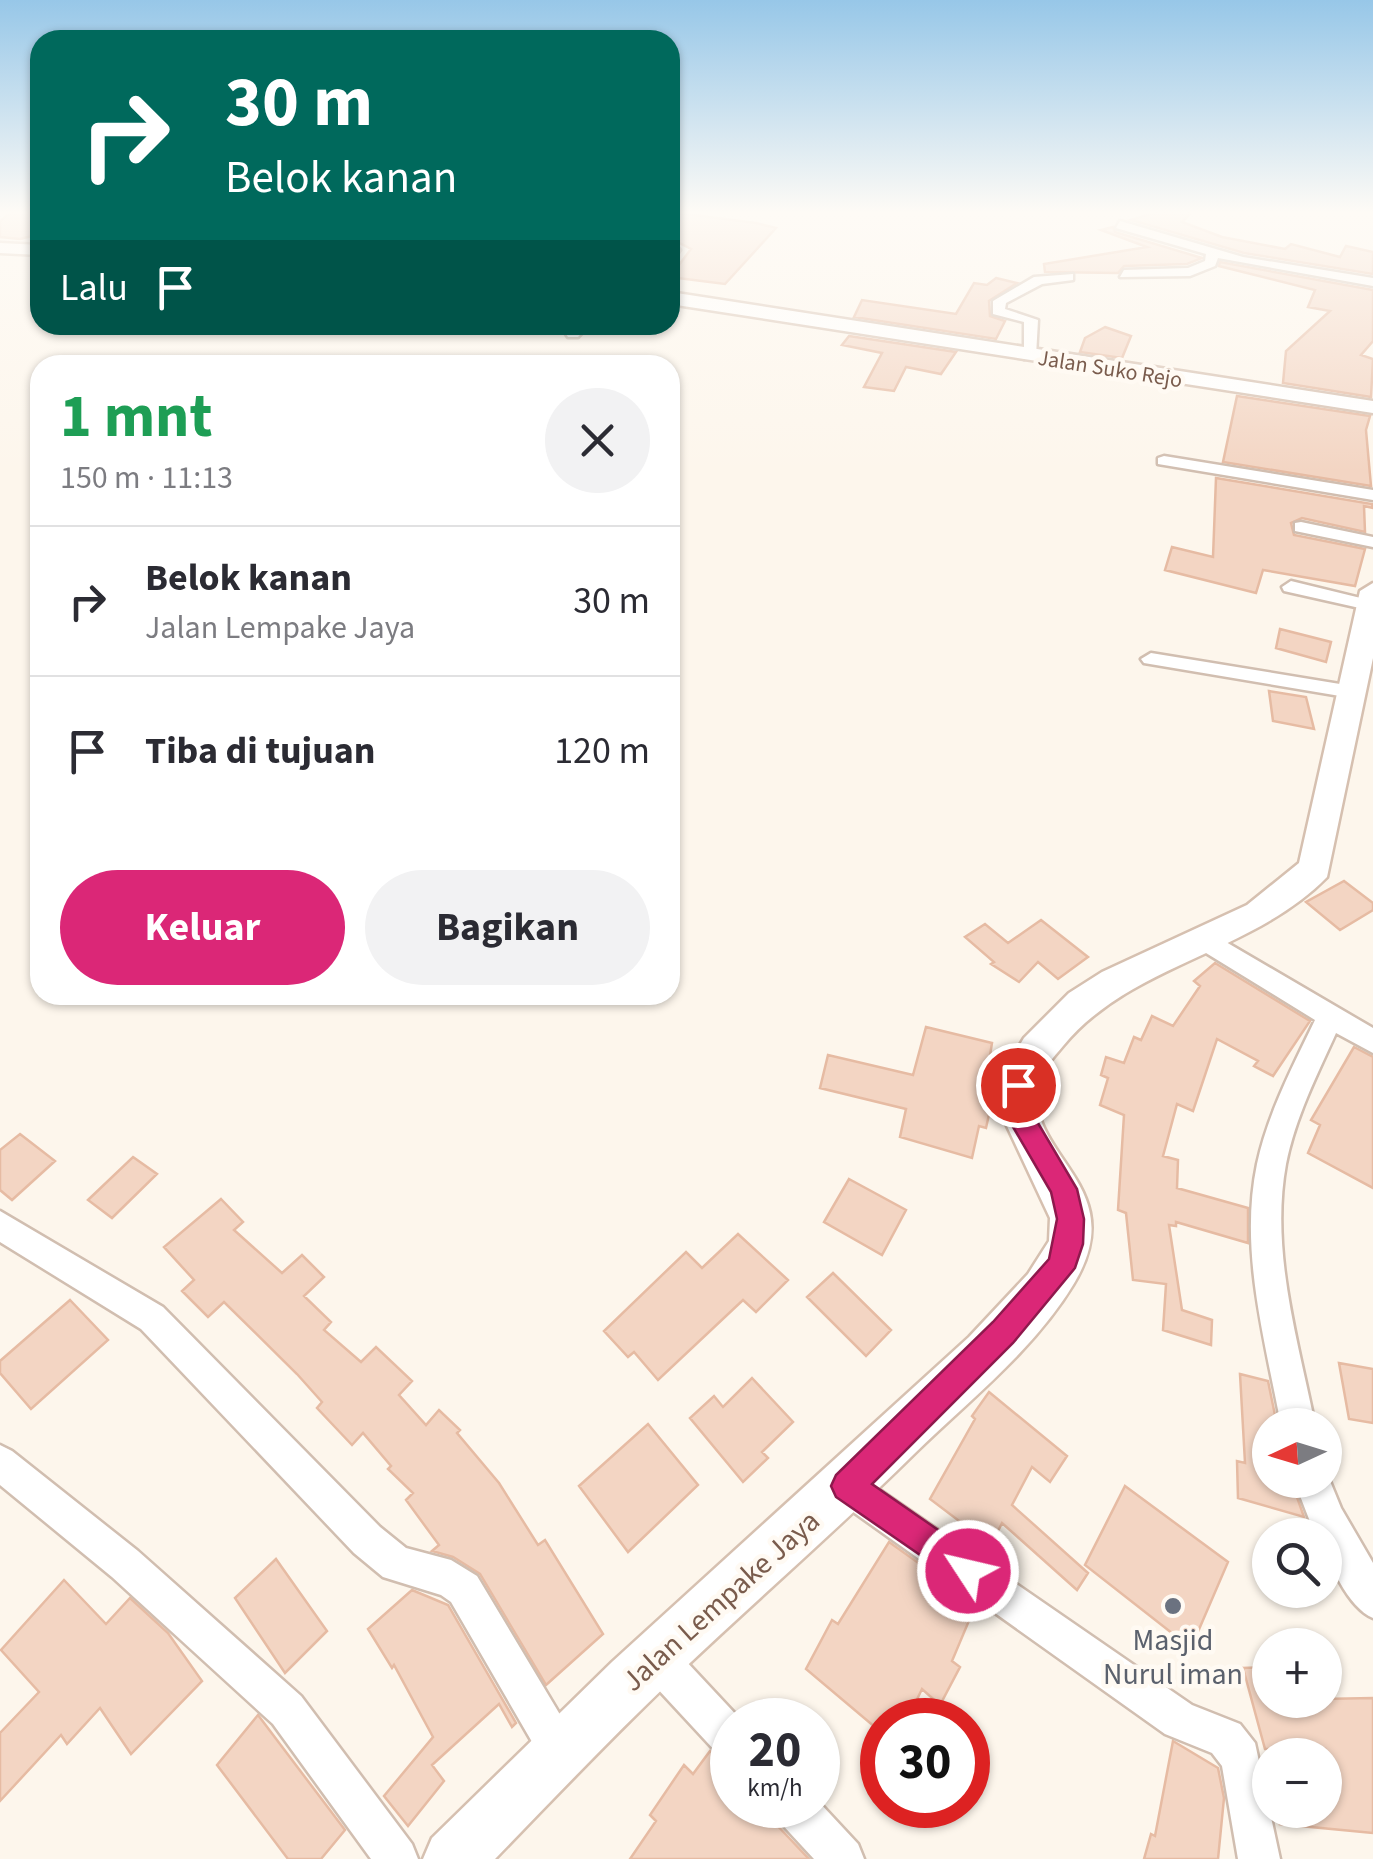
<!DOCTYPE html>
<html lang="id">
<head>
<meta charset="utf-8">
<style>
  :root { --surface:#fff; --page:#f2f2f3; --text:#2b2b33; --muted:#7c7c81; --line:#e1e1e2; --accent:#db2777 }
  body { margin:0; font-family:"Source Sans 3",sans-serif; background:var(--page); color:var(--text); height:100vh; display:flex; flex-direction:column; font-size:38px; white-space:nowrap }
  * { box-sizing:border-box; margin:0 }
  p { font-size:32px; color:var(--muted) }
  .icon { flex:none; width:55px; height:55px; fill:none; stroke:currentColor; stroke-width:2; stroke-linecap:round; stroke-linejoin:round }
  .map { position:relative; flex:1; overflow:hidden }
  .panel { position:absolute; left:30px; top:355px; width:650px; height:650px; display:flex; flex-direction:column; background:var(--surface); border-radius:30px; box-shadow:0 2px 8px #0004 }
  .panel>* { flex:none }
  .top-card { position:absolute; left:30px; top:30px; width:650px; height:305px; border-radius:30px; box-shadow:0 2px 8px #0004; background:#00695c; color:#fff; overflow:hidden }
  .needle { width:65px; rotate:266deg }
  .controls { position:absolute; left:1252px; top:1408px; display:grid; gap:20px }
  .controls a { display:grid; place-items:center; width:90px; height:90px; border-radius:50%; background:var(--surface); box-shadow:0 2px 8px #0004; font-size:50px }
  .speed { position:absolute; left:710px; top:1698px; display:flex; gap:20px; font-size:50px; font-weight:700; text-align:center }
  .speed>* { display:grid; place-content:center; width:130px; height:130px; border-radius:50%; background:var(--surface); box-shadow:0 2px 8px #0004; line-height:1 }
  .speed small { font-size:25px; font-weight:400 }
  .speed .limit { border:15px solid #d22; background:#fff; color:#111 }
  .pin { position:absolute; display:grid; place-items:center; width:85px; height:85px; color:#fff; margin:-42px; border:5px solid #fff; border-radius:50%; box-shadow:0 2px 10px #0007 }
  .me { position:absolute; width:110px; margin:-55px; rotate:305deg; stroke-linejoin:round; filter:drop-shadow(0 0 8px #0008) }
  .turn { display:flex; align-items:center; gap:35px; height:210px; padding:0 30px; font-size:45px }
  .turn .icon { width:130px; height:130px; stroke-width:2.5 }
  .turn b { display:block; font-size:70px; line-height:85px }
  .then { display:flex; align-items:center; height:95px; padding:0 30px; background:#0003; gap:20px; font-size:38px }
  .round { display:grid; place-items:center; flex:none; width:105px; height:105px; border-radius:52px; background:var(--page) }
  .overview { display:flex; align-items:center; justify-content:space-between; height:170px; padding:0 30px }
  h1 { font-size:60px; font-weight:700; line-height:75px; color:#1e9e55 }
  .cta { display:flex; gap:20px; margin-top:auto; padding:20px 30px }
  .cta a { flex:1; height:115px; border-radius:60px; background:var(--accent); color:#fff; font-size:40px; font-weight:700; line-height:115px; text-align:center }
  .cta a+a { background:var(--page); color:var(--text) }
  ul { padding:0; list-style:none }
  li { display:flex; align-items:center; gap:30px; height:150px; padding:0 30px; border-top:2px solid var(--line) }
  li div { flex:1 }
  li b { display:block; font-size:38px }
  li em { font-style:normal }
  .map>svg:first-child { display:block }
  .building { fill:#f3d5c3; stroke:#e6bba3; stroke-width:2.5 }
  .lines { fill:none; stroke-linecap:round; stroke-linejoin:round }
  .street-casing { stroke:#d1beb0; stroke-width:5 }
  .secondary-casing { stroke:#d6c0b0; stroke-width:5 }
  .street { fill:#fff; fill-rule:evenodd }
  .secondary { fill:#fff; fill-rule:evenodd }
  .route { fill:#db2777; stroke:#8e194d; stroke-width:2.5 }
  .worship-dot { fill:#6b7280; stroke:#fffaf3; stroke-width:4 }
  .labels { text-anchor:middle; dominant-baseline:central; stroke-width:9; stroke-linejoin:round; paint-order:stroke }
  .far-street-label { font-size:22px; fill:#7a5c4d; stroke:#fffaf3 }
  .near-street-label { font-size:30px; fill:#7a5c4d; stroke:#fffaf3 }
  .near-worship-label { font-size:30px; fill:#5b616d; stroke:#fffaf3 }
</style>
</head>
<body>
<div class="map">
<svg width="1373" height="1859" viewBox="0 0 1373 1859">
  <rect width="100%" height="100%" fill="#fdf6ec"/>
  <!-- building -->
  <path class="building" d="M12 212H40V234L20 239 0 237V221Z
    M670 212 756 223 776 228 725 284 670 277 691 249 670 238Z
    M1157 212H1192L1182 222 1222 237 1285 249 1291 244 1340 257 1346 246 1373 252V274L1244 253 1131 220Z
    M1113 227 1115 232 1202 258 1187 264 1124 266 1118 273 1045 272 1044 264 1147 247 1101 230Z
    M1220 262 1373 290V341L1361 355 1373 359 1371 397 1283 383 1286 351 1330 311 1308 307 1315 290 1219 266Z
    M996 278 1017 283 989 301 990 316 1005 321 996 339 854 317 862 300 956 314 974 283 987 285Z
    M1105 327 1131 336 1122 358 1080 352 1085 338Z
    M849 336 956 352 941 374 906 367 894 391 864 387 882 353 842 345Z
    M1237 396 1370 416 1366 430 1371 486 1223 462Z
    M1216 478 1372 504 1373 508 1364 506 1365 532 1302 518 1291 523 1294 535 1365 549 1355 586 1263 570 1256 593 1165 570 1172 547 1213 557Z
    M1280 629 1331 642 1326 662 1276 648Z
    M1269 691 1306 697 1314 729 1273 721Z
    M1344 881 1373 903V910L1340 930 1306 902Z
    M1041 920 1088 957 1058 979 1038 962 1019 982 991 964 994 962 965 937 985 924 1008 943Z
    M1215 963 1310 1021 1273 1076 1254 1066 1258 1061 1217 1039 1193 1111 1177 1104 1163 1156 1178 1160 1177 1188 1248 1208V1243L1176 1222V1226L1169 1225 1182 1310 1212 1320 1211 1345 1163 1330 1166 1284 1133 1280 1126 1213 1118 1210 1124 1115 1100 1105 1108 1078 1101 1075 1106 1057 1124 1063 1134 1037 1141 1040 1152 1016 1173 1026 1200 986 1194 981Z
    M926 1027 992 1043 984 1093 993 1096 986 1128 979 1126 972 1158 900 1137 906 1109 820 1088 828 1055 913 1075Z
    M1354 1047 1373 1057V1188L1308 1153 1320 1125 1311 1120Z
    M20 1134 55 1161 12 1200 0 1190V1150Z
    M133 1157 157 1174 112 1218 88 1200Z
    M849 1179 906 1210 882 1255 824 1222Z
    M221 1199 243 1222 234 1230 282 1273 302 1255 324 1277 304 1296 331 1322 324 1330 361 1362 376 1347 412 1381 399 1395 426 1425 439 1410 460 1430 457 1433 499 1483 538 1545 545 1540 603 1634 546 1685 480 1574 453 1557 432 1551 439 1545 406 1500 413 1493 388 1469 391 1466 363 1433 352 1445 317 1408 322 1402 297 1374 224 1302 208 1317 182 1291 194 1280 164 1247Z
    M738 1234 788 1280 756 1312 743 1300 658 1380 634 1352 628 1357 604 1331 686 1252 702 1268Z
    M833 1273 891 1330 866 1356 807 1297Z
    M70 1300 108 1340 31 1409 0 1373V1361Z
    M1339 1363 1373 1369V1423L1349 1419Z
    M1240 1374 1268 1381 1277 1425H1270V1480H1291L1304 1517 1238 1498 1237 1461 1245 1463Z
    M752 1378 793 1422 762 1452 768 1458 743 1482 690 1418 714 1396 723 1407Z
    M989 1392 1067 1456 1050 1482 1032 1467 1012 1505 1088 1573 1077 1590 1002 1523 991 1545 930 1499 975 1419 972 1416Z
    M648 1424 698 1485 628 1552 579 1486Z
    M1125 1486 1228 1562 1191 1648 1085 1565Z
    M889 1542 976 1604 952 1661 960 1667 940 1705 922 1689 907 1720H882V1733L806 1669 832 1620 838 1624Z
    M276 1559 327 1631 285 1673 235 1598Z
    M64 1580 106 1624 130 1598 168 1633 202 1681 131 1754 100 1708 67 1744 61 1735 0 1801V1733L39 1692 1 1650Z
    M412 1590 448 1605 516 1723 512 1727 499 1704 432 1765 444 1781 408 1826 384 1796 433 1737 394 1665 392 1668 368 1629Z
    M1270 1667V1700L1373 1698V1833L1280 1824 1281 1810H1325V1749H1265L1243 1668Z
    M258 1715 345 1830 321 1859H288L217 1765Z
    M1173 1741 1218 1768 1224 1798 1218 1859H1144L1151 1834 1155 1836Z
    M710 1751 732 1764V1805H767L775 1823 809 1859H630L656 1821 650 1815 684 1765 693 1774Z"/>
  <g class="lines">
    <defs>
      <path id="street" d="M1120 221 1243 257 1373 278V286L1218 258 1215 266 1190 276 1120 277 1124 270 1188 268 1205 261 1206 254 1116 228Z
        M670 242 680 250 670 263Z
        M1073 274V280L1042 284 1006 303 1005 309 1038 320 1036 356 1024 359V322L993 314V301L1034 277Z
        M574 325H589L578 337H568L566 334Z
        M1164 456 1373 490V500L1158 464V458Z
        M1301 522 1373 537V547L1295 531V523Z
        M1291 581 1373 601V611L1284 591 1282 587Z
        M1151 653 1352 686 1362 692 1352 698 1144 663 1141 659Z
        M1202 928 1373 1028V1053L1336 1033C1317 1075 1295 1118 1286 1164 1270 1251 1298 1340 1315 1425H1281C1265 1340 1239 1250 1257 1164 1268 1113 1293 1066 1315 1020L1193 945 1189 938 1193 931Z
        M0 1211 163 1307 380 1527 406 1548 451 1560 477 1576 574 1738 580 1752 574 1766 560 1772 546 1766 451 1602 441 1595 383 1577 354 1553 141 1329 0 1242Z
        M0 1445 12 1451 138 1551 301 1696 412 1844 418 1859H371L273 1724 112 1577 0 1485Z
        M848 1468 1192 1705 1240 1724 1255 1743 1280 1859H1238L1222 1766 1212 1753 1165 1734 835 1499 830 1486 835 1473Z
        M1325 1469 1341 1508 1373 1563V1618C1349 1608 1325 1561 1325 1535L1314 1532 1294 1480H1325Z
        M656 1639 670 1644 741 1720H732V1760L718 1754 642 1672 637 1658 642 1644Z
        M818 1801 858 1844 864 1859H814L778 1820 772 1805H818Z"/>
      <path id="secondary" d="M0 243 40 245V255L0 253Z
        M670 292 1373 401V413L670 304Z
        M1373 583V658L1327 877C1252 954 1131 963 1063 1046 1054 1057 1041 1070 1038 1084 1024 1157 1134 1185 1073 1285 1033 1351 967 1402 913 1455 836 1531 754 1602 675 1677 613 1736 554 1798 495 1859H423L432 1838 612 1662 969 1337 1028 1274 1049 1241 1050 1218 999 1109 1004 1071 1024 1038 1069 993 1102 972 1247 905 1299 863 1360 591Z"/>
    </defs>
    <!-- street casing -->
    <use href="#street" class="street-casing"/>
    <!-- secondary casing -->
    <use href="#secondary" class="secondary-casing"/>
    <!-- street -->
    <use href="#street" class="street"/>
    <!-- secondary -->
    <use href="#secondary" class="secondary"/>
  </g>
  <!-- sky -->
  <linearGradient id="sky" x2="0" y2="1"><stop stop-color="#97c7e8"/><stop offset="0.45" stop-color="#fefbf6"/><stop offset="1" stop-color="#fefbf6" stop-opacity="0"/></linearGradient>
  <rect width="1373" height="472" fill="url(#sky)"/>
  <!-- route -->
  <path class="route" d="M1018 1074 1027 1077 1035 1118 1077 1189 1084 1219 1083 1244 1075 1268 1013 1343 872 1484 980 1559 985 1571 980 1583 968 1588 836 1497 831 1486 836 1475 993 1322 1049 1259 1057 1219 1051 1192 1009 1120 1006 1085Z"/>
  <!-- markers -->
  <circle class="worship-dot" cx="1173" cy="1606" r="10"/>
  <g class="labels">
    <!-- far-street labels -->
    <g class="far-street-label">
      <text transform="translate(1110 369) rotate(9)">Jalan Suko Rejo</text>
    </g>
    <!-- near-street labels -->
    <g class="near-street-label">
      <text transform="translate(721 1601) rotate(-42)">Jalan Lempake Jaya</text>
    </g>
    <!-- near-worship labels -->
    <g class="near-worship-label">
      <text x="1173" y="1640">Masjid<tspan x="1173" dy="34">Nurul iman</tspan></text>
    </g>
  </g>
</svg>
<div class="controls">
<a><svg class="needle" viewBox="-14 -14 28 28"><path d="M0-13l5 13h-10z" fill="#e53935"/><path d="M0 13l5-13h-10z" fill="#7c7c81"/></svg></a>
<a><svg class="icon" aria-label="search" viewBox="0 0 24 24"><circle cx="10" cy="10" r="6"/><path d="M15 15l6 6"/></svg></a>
<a>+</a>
<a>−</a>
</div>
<div class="speed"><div>20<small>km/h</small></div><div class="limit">30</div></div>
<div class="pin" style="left:1018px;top:1085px;background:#d93025"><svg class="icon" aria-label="arrive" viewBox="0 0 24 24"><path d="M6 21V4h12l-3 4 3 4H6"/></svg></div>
<svg class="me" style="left:968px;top:1571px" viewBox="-20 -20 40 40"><circle r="17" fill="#db2777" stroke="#fff" stroke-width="3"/><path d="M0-11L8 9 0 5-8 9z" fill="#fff"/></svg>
<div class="top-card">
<div class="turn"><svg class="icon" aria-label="right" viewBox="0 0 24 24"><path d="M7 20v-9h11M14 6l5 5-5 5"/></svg><div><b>30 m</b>Belok kanan</div></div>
<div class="then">Lalu<svg class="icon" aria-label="arrive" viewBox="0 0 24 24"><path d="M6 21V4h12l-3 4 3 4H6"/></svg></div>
</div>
<section class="panel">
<div class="overview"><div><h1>1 mnt</h1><p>150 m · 11:13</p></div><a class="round"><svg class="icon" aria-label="close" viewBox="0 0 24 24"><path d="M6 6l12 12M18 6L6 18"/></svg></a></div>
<ul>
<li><svg class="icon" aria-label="right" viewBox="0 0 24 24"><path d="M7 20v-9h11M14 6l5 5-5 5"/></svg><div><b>Belok kanan</b><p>Jalan Lempake Jaya</p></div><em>30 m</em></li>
<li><svg class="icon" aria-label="arrive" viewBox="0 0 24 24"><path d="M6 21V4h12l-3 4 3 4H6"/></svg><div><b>Tiba di tujuan</b></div><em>120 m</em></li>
</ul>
<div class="cta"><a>Keluar</a><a>Bagikan</a></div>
</section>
</div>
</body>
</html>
